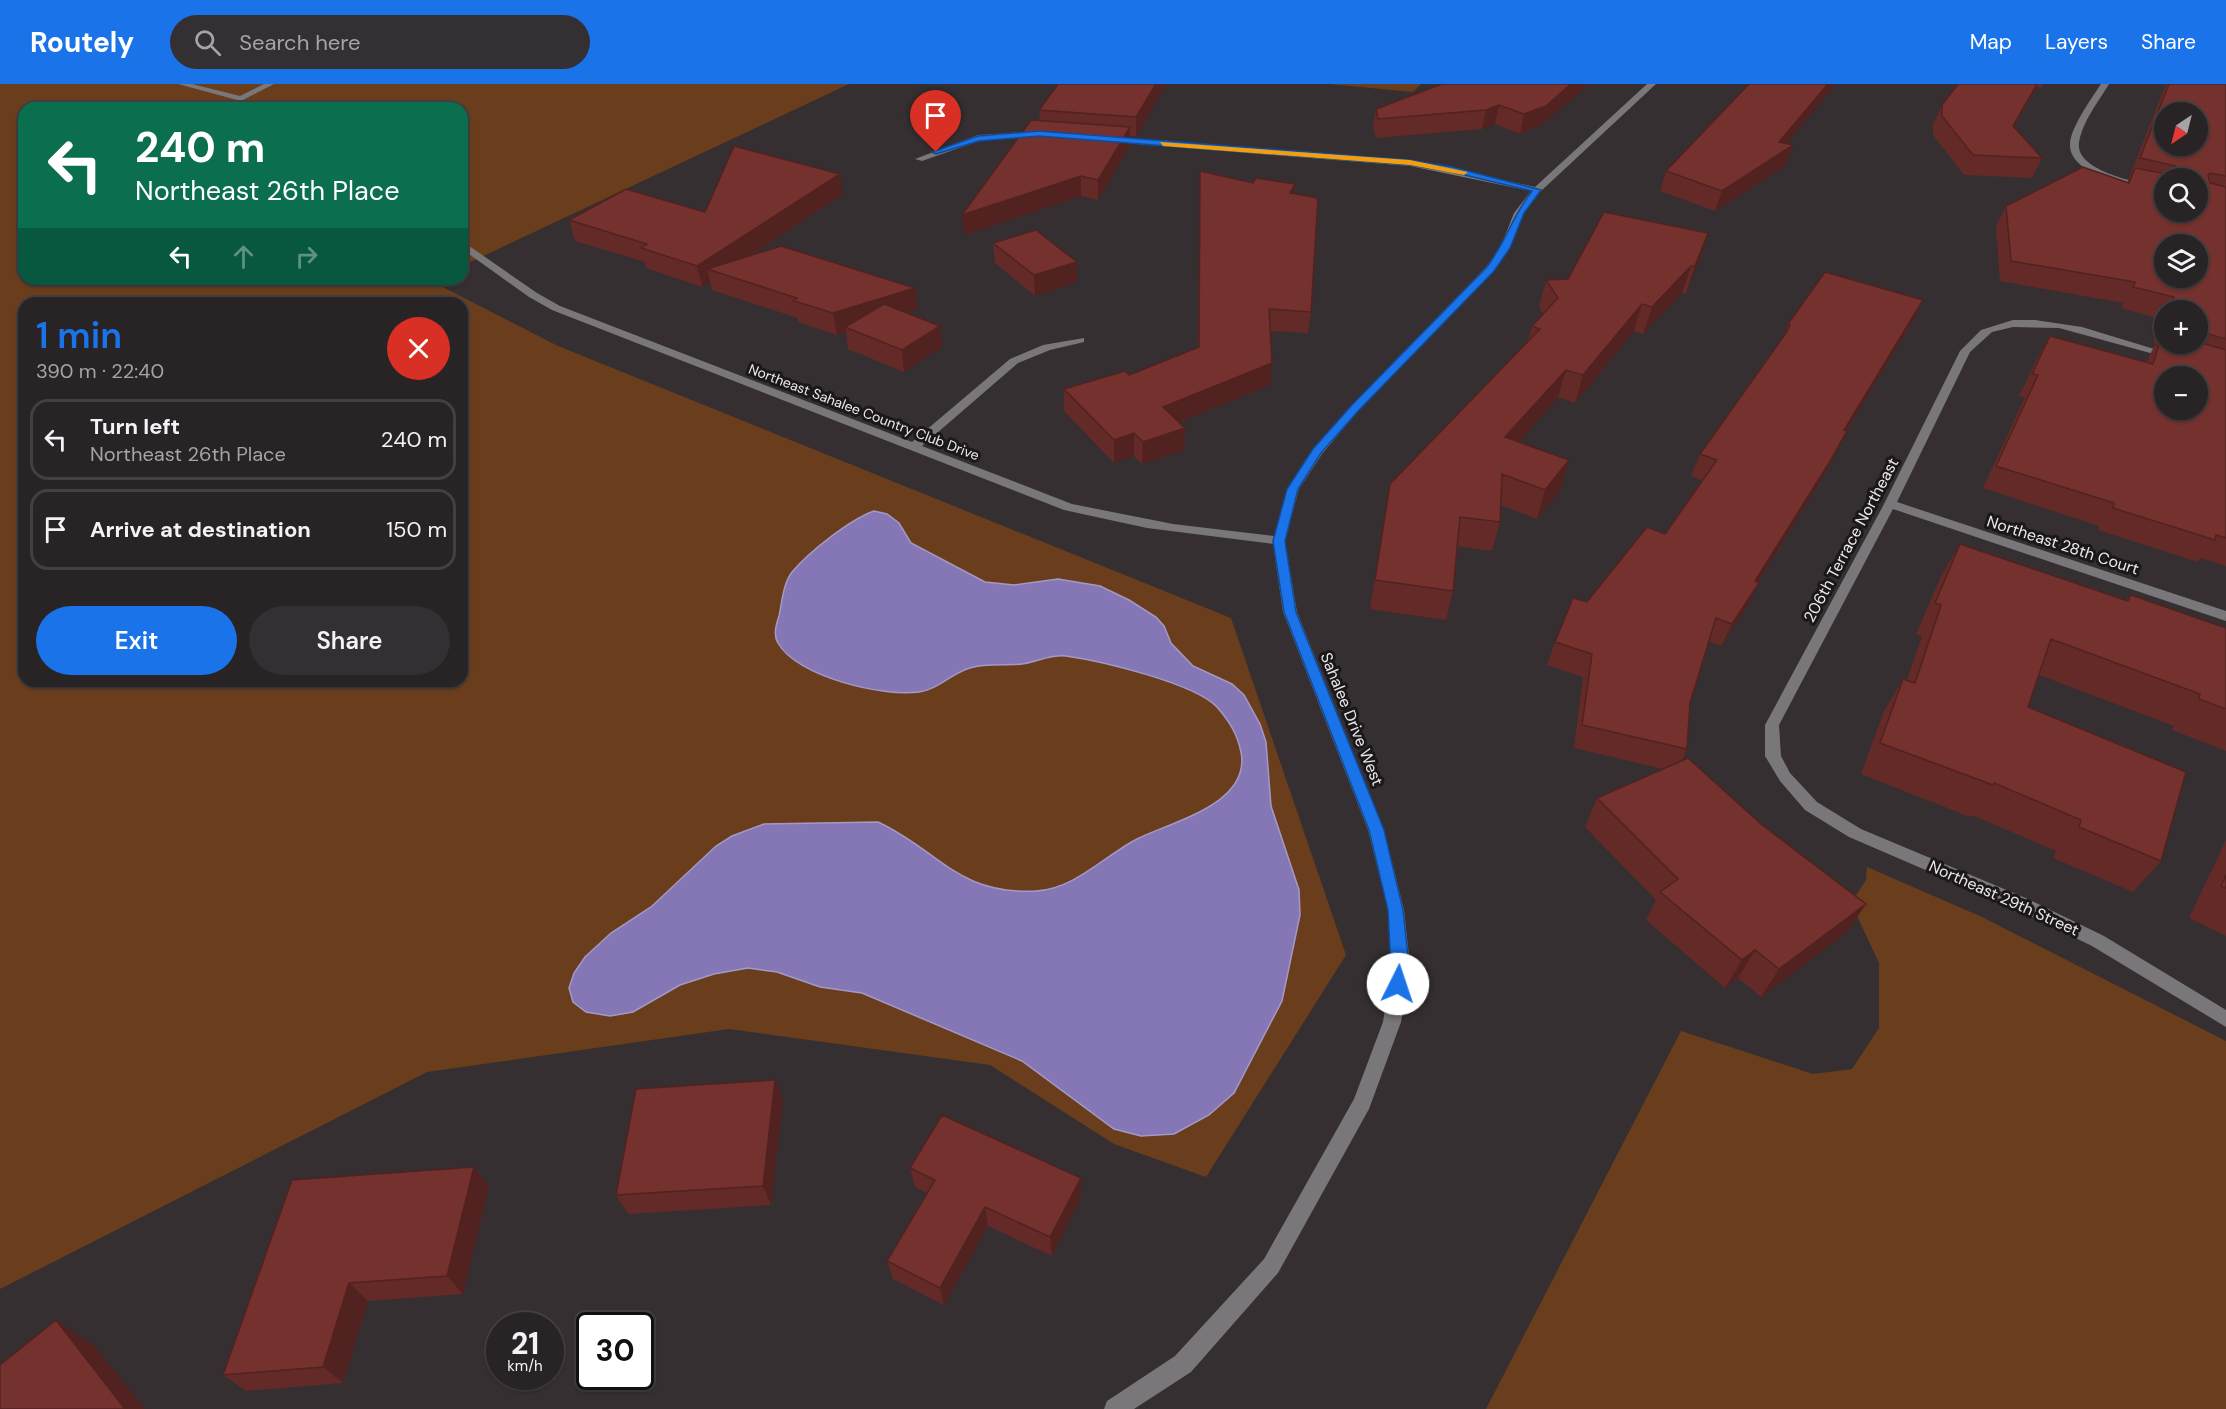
<!DOCTYPE html>
<html lang="en">
<head>
<meta charset="utf-8">
<style>
  :root { --surface:#282325; --page:#342f32; --text:#f1f3f6; --muted:#a5a4a7; --line:#444042; --accent:#1a73e8 }
  body { margin:0; font-family:"DM Sans",sans-serif; background:var(--page); color:var(--text); height:100vh; display:flex; flex-direction:column; font-size:22px; white-space:nowrap }
  * { box-sizing:border-box; margin:0 }
  p { font-size:20px; color:var(--muted) }
  .icon { flex:none; width:33px; height:33px; fill:none; stroke:currentColor; stroke-width:2; stroke-linecap:round; stroke-linejoin:round }
  .map { position:relative; flex:1; overflow:hidden }
  .sheet { position:absolute; left:18px; top:213px; width:450px; height:390px; display:flex; flex-direction:column; background:var(--surface); border-radius:18px; box-shadow:0 2px 4px #0004,0 0 0 2px var(--line) }
  .sheet>* { flex:none }
  .banner { position:absolute; left:18px; top:18px; width:450px; height:183px; border-radius:18px; box-shadow:0 2px 4px #0004,0 0 0 2px var(--line); background:#0b6e4f; color:#fff; overflow:hidden }
  .needle { width:39px; rotate:215deg }
  .tools { position:absolute; left:2154px; top:18px; display:grid; gap:12px }
  .tools a { display:grid; place-items:center; width:54px; height:54px; border-radius:50%; background:var(--surface); box-shadow:0 2px 4px #0004,0 0 0 2px var(--line); font-size:30px }
  .speed { position:absolute; left:486px; top:1228px; display:flex; gap:12px; font-size:30px; font-weight:700; text-align:center }
  .speed>* { display:grid; place-content:center; width:78px; height:78px; border-radius:50%; background:var(--surface); box-shadow:0 2px 4px #0004,0 0 0 2px var(--line); line-height:1 }
  .speed small { font-size:15px; font-weight:400 }
  .speed .limit { border:3px solid #111; border-radius:9px; background:#fff; color:#111 }
  .pin { position:absolute; display:grid; place-items:center; width:51px; height:51px; color:#fff; margin:-62px -26px; border-radius:50% 50% 50% 0; rotate:-45deg; box-shadow:0 0 6px #0007 }
  .pin .icon { rotate:45deg }
  .me { position:absolute; width:66px; margin:-33px; rotate:4deg; stroke-linejoin:round; filter:drop-shadow(0 0 4px #0008) }
  .turn { display:flex; align-items:center; gap:21px; height:126px; padding:0 18px; font-size:27px }
  .turn .icon { width:78px; height:78px; stroke-width:2.5 }
  .turn b { display:block; font-size:42px; line-height:51px }
  .lanes { display:flex; align-items:center; height:57px; padding:0 18px; background:#0003; justify-content:center; gap:30px; direction:ltr }
  .lanes .off { opacity:.35 }
  .round { display:grid; place-items:center; flex:none; width:63px; height:63px; border-radius:32px; background:var(--page) }
  .summary { display:flex; align-items:center; justify-content:space-between; height:102px; padding:0 18px }
  h1 { font-size:36px; font-weight:600; line-height:45px; color:var(--accent) }
  .primary-button { display:flex; gap:12px; margin-top:auto; padding:12px 18px }
  .primary-button a { flex:1; height:69px; border-radius:36px; background:var(--accent); color:#fff; font-size:24px; font-weight:600; line-height:69px; text-align:center }
  .primary-button a+a { background:var(--page); color:var(--text) }
  ul { padding:0; list-style:none }
  li { display:flex; align-items:center; gap:18px; height:81px; margin:0 12px 9px; padding:0 6px; border:3px solid var(--line); border-radius:18px }
  li div { flex:1 }
  li b { display:block; font-size:22px }
  li em { font-style:normal }
  header { display:flex; align-items:center; gap:36px; box-sizing:border-box; height:84px; padding:0 30px; background:var(--accent); color:#fff }
  header strong { font-size:28px }
  nav { display:flex; gap:33px; margin-inline-start:auto; font-size:21px }
  .search { width:420px; height:54px; background:var(--page); display:flex; align-items:center; gap:15px; box-sizing:border-box; padding:0 21px; border-radius:33px; color:var(--muted); font-size:22px }
  .map>svg:first-child { display:block }
  .green { fill:#6a3e1c; fill-rule:evenodd }
  .water { fill:#8576b5; stroke:#a499c5; stroke-width:1.5 }
  .lines { fill:none; stroke-linecap:round; stroke-linejoin:round }
  .minor { fill:#797779; fill-rule:evenodd }
  .wall { fill:#642a27; fill-rule:evenodd }
  .shaded-wall { fill:#512220 }
  .building { fill:#74312d; stroke:#512220; stroke-width:1.5; fill-rule:evenodd }
  .route { fill:#1a73e8; stroke:#114b97; stroke-width:1.5 }
  .slow { fill:#f59e0b }
  .labels { text-anchor:middle; dominant-baseline:central; stroke-width:6; stroke-linejoin:round; paint-order:stroke }
  .far-street-label { font-size:14px; fill:#eeeaeb; stroke:#1b1819 }
  .street-label { font-size:16px; fill:#eeeaeb; stroke:#1b1819 }
</style>
</head>
<body>
<header>
<strong>Routely</strong>
<div class="search"><svg class="icon" aria-label="search" viewBox="0 0 24 24"><circle cx="10" cy="10" r="6"/><path d="M15 15l6 6"/></svg>Search here</div>
<nav><a>Map</a><a>Layers</a><a>Share</a></nav>
</header>
<div class="map">
<svg width="2226" height="1325" viewBox="0 0 2226 1325">
  <rect width="100%" height="100%" fill="#352f31"/>
  <!-- green -->
  <path class="green" d="M0 0H849L462 182V24H24V195H434L431 197 558 262 1231 534 1346 871 1206 1093 1114 1060 990 981 729 945 427 988 0 1205ZM24 219H462V597H24Z
    M1329 0H1421L1413 8Z
    M1867 783 1982 833 2226 957V1325H1486L1681 947 1813 990 1852 985 1879 944V879L1851 819 1866 796Z"/>
  <!-- water -->
  <path class="water" d="M874 427 887 430 899 439 911 459 985 498 1014 501 1058 495 1100 502 1129 516 1156 533 1164 542 1171 559 1193 582 1232 600 1244 611 1260 640 1266 658 1271 722 1299 806 1300 831 1282 917 1234 1009 1209 1031 1174 1050 1141 1052 1114 1045 1022 977 862 909 820 903 777 888 748 884 714 890 680 901 633 928 610 932 586 928 573 918 569 904 574 889 585 873 611 849 651 823 716 762 732 752 764 740 878 738C940 767 957 811 1036 807 1075 805 1104 772 1137 755 1173 737 1251 720 1241 668 1237 649 1229 637 1217 623 1194 599 1101 577 1066 572 1051 570 1037 578 1022 580 1005 582 987 579 970 584 952 589 939 605 919 608 883 613 797 593 778 559 773 551 776 541 779 532 782 518 783 500 792 488 809 468 849 436 874 427Z"/>
  <g class="lines">
    <!-- minor -->
    <path class="minor" d="M178 0H192L240 12 264 0H274L241 17Z
      M1647 0H1656L1540 108 1524 129 1510 164 1494 187 1359 326 1322 370 1299 405 1285 457 1297 528 1384 746 1404 826 1410 881 1401 938 1369 1025 1278 1189 1191 1288 1134 1325H1104L1107 1317 1175 1272 1264 1175 1354 1015 1383 938 1392 881 1388 826 1368 746 1283 528 1273 460 1147 444 1064 426 552 226 529 213 462 165V157L537 209 560 222 912 358 1010 275 1043 261 1084 254V258L1050 266 1018 279 922 362 1072 420 1173 440 1274 452 1287 405 1313 365 1351 322 1486 183 1500 164 1514 129 1531 107 1410 82 1112 58 1108 55 1109 53 1410 76 1535 103Z
      M2101 0H2109C2099 17 2082 38 2079 59 2075 88 2144 100 2164 104V110C2141 106 2071 93 2070 62 2069 45 2092 14 2101 0Z
      M1040 47 1043 48V52L979 57 922 77 915 75 978 51Z
      M2013 236H2035L2082 243 2177 272 2172 275 2059 244 2013 243 1992 248 1970 268 1897 418 2226 527V537L1893 425 1779 641 1781 672 1790 689 1817 718 1861 745 2028 815 2104 852 2226 926V943L2092 862 2016 825 1849 753 1805 726 1780 697 1765 672V641L1884 420 1960 267 1981 246Z"/>
  </g>
  <!-- wall -->
  <path class="wall" d="M1167 0 1136 52H1130V62L1098 116 1081 112 964 151 1040 37 1039 26Z
    M1442 0H1589L1541 41 1520 50 1495 40 1482 45 1376 54 1373 44 1376 25Z
    M1958 0H2043L2041 4 2037 3 2014 43 2042 74 2032 94 1964 91 1933 51V40L1942 21Z
    M2166 0H2226V482L2201 474 2198 478 2098 446 2099 442 1983 404 2025 313 2019 312 2038 273 2050 252 2147 279 2150 270 2156 260 2153 259 2160 235 2121 224 2123 219 2000 197 1996 142 2006 122 2127 99ZM2164 226H2198V260H2164Z
    M1787 60 1786 81 1715 127 1660 107 1666 87Z
    M1200 87 1294 110 1311 228 1308 249 1270 247V301L1179 338 1185 344 1184 366 1142 380 1134 372 1114 379 1064 327V305L1129 291 1198 264Z
    M843 110 749 172 915 204 918 225 907 229 940 242 942 263 904 288 848 265 846 248 837 251 798 238V234L712 206 710 197 702 203 646 184 645 178 575 157 569 136 705 128Z
    M1708 149 1686 209H1682L1643 250 1634 247 1575 319 1558 313 1519 358 1569 376 1561 405 1537 435 1501 421 1500 438 1492 467 1457 462 1453 507 1446 536 1370 525 1390 400 1528 257 1532 242 1543 230 1539 223 1546 196 1568 195Z
    M993 159 1077 198 1035 212 995 179Z
    M1913 237 1846 347 1836 369 1818 401 1758 498 1748 521 1721 562 1709 557 1690 619 1687 665 1682 677 1761 740 1866 820 1847 848 1761 913 1738 894 1725 904 1646 836 1656 816 1585 743 1597 714 1663 685 1574 664 1583 593 1547 581 1555 558 1587 518 1665 450 1702 396 1691 392 1700 370 1783 254 1788 240Z
    M1960 460 2126 517 2131 511 2226 544V667L2172 646 2174 642 2039 591 2028 623 2161 777 2133 808 2053 774 2056 767 1972 731 1970 733 1861 690 1884 627 1903 595 1907 596 1922 552 1916 550 1941 492Z
    M2226 756V852L2189 834Z
    M775 996 783 1016 771 1121 628 1130 616 1111Z
    M474 1083 489 1102 463 1210 368 1217 343 1299 246 1307 223 1291Z
    M910 1084 1081 1094V1113L1052 1172 988 1142 944 1221 893 1195 887 1177 927 1109 915 1103Z"/>
  <!-- shaded-wall -->
  <path class="shaded-wall" d="M1156 0H1167L1136 52V33Z
    M1571 0H1589L1541 41 1520 50 1524 30Z
    M1828 0H1836L1777 72 1793 61 1786 81 1715 127 1722 107 1779 58Z
    M2037 0H2038L2004 61 2013 42Z
    M1499 21 1495 40 1482 45 1486 26Z
    M1130 43V62L1098 116V96Z
    M840 90 843 110 721 190 707 185 710 197 702 203 697 182Z
    M1081 92V112L964 151 962 131Z
    M1295 100 1293 120 1290 109Z
    M1708 149 1700 175 1686 209 1695 182Z
    M1077 178V198L1035 212 1034 191Z
    M1691 182 1682 209 1643 250 1652 223Z
    M915 204 918 225 852 246 845 243 846 248 837 251 833 229Z
    M1923 216 1913 237 1846 347 1836 369 1818 401 1747 516 1759 499 1748 521 1721 562 1732 540 1755 497 1844 346Z
    M1642 220 1634 247 1575 319 1583 291Z
    M940 242 942 263 904 288 902 266Z
    M1272 279 1270 301 1162 345 1163 323Z
    M1566 286 1558 313 1498 382 1505 353Z
    M1185 344 1184 366 1142 380 1143 358Z
    M1134 349V372L1114 379V356Z
    M1569 376 1561 405 1537 435 1545 406Z
    M1866 820 1847 848 1761 913 1779 885Z
    M1755 866 1738 894 1725 904 1742 876Z
    M775 996 783 1016 771 1121 763 1102Z
    M474 1083 489 1102 463 1210 447 1192Z
    M1081 1094V1113L1052 1172 1050 1153Z
    M985 1123 988 1142 944 1221 940 1204Z
    M349 1199 368 1217 343 1299 323 1283Z
    M56 1236 94 1261 145 1325H125Z"/>
  <!-- building -->
  <path class="building" d="M1058 0H1156L1136 33 1039 26Z
    M1442 0H1571L1546 22 1524 30 1499 21 1486 26 1378 35 1376 25Z
    M1749 0H1828L1779 58 1793 61 1722 107 1666 87Z
    M1958 0H2037L2013 42 2042 74 1973 71 1942 32V21Z
    M2169 0H2226V92L2210 89 2208 91 2210 99 2226 103V255L2198 247V226H2170L2174 213 2133 203 2135 198 2011 177 2006 122 2083 83 2129 99 2135 84 2177 92 2176 82 2140 74ZM2164 28H2198V62H2164ZM2164 94H2198V128H2164ZM2164 160H2198V194H2164Z
    M1031 36 1130 43 1098 96 1081 92 962 131Z
    M734 62 840 90 697 182 641 164 647 160 569 136 626 105 705 128Z
    M1200 87 1253 99 1256 94 1295 100 1290 109 1318 114 1311 228 1269 225 1272 279 1163 323 1185 344 1143 358 1134 349 1114 356 1064 305 1125 287 1129 291 1199 263Z
    M1604 128 1708 149 1695 182H1691L1652 223 1642 220 1583 291 1566 286 1505 353 1569 376 1545 406 1502 390 1500 438 1460 433 1453 507 1375 496 1390 400 1540 245 1532 242 1558 214 1546 196 1568 195Z
    M1036 146 1077 178 1034 191 993 159Z
    M781 162 915 204 833 229 794 217 797 214 707 185Z
    M1825 188 1923 216 1844 346 1847 347 1829 379 1755 497 1759 499 1732 540 1716 534 1690 619 1687 665 1582 641 1592 570 1555 558 1573 514 1587 518 1647 443 1665 450 1717 376 1700 370 1786 249 1790 241 1788 240Z
    M884 220 940 242 902 266 845 243Z
    M2163 248 2164 249V260H2198V258L2226 266V454L2216 451 2215 456 2113 424 2114 419 1996 382 2038 291 2032 290 2050 252 2153 280ZM2164 292H2198V326H2164Z
    M1960 460 2128 517 2131 511 2226 544V625L2199 615 2200 610 2051 555 2028 623 2186 688 2161 777 2079 743 2081 736 1994 699 1993 701 1880 659 1903 595 1915 599 1941 521 1935 519Z
    M1688 674 1761 740 1866 820 1779 885 1755 866 1742 876 1660 808 1678 795 1597 714Z
    M2226 791V804L2221 802Z
    M775 996 763 1102 616 1111 636 1005Z
    M942 1031 1081 1094 1050 1153 985 1123 940 1204 887 1177 935 1096 910 1084Z
    M474 1083 447 1192 349 1199 323 1283 223 1291 292 1096Z
    M56 1236 125 1325H0V1281Z"/>
  <!-- route -->
  <path class="route" d="M1039 47 1410 76 1452 83 1541 106 1524 129 1510 164 1494 187 1359 326 1321 369 1298 405 1285 457 1296 528 1384 746 1403 826 1409 881 1403 905H1392L1388 826 1369 746 1284 528 1273 457 1287 405 1313 365 1352 321 1487 183C1505 159 1513 131 1532 107L1452 88 1410 81 1039 52 979 57 936 70 932 68 978 52Z"/>
  <!-- slow -->
  <path class="slow" d="M1160 58 1410 76 1468 88 1464 91 1410 81 1163 62Z"/>
  <g class="labels">
    <!-- far-street labels -->
    <g class="far-street-label">
      <text transform="translate(864 328) rotate(21)">Northeast Sahalee Country Club Drive</text>
    </g>
    <!-- street labels -->
    <g class="street-label">
      <text transform="translate(1851 456) rotate(-62)">206th Terrace Northeast</text>
      <text transform="translate(2063 461) rotate(18)">Northeast 28th Court</text>
      <text transform="translate(1352 635) rotate(68)">Sahalee Drive West</text>
      <text transform="translate(2004 814) rotate(24)">Northeast 29th Street</text>
    </g>
  </g>
</svg>
<div class="tools">
<a><svg class="needle" viewBox="-14 -14 28 28"><path d="M0-13l5 13h-10z" fill="#e53935"/><path d="M0 13l5-13h-10z" fill="#a5a4a7"/></svg></a>
<a><svg class="icon" aria-label="search" viewBox="0 0 24 24"><circle cx="10" cy="10" r="6"/><path d="M15 15l6 6"/></svg></a>
<a><svg class="icon" aria-label="layers" viewBox="0 0 24 24"><path d="M12 4l9 5-9 5-9-5zM3 14l9 5 9-5"/></svg></a>
<a>+</a>
<a>−</a>
</div>
<div class="speed"><div>21<small>km/h</small></div><div class="limit">30</div></div>
<div class="pin" style="left:936px;top:68px;background:#d93025"><svg class="icon" aria-label="arrive" viewBox="0 0 24 24"><path d="M6 21V4h12l-3 4 3 4H6"/></svg></div>
<svg class="me" style="left:1398px;top:900px" viewBox="-20 -20 40 40"><circle r="19" fill="#fff"/><path d="M0-13L10 11 0 6-10 11z" fill="#1a73e8"/></svg>
<div class="banner">
<div class="turn"><svg class="icon" aria-label="left" viewBox="0 0 24 24"><path d="M17 20v-9H6M10 6l-5 5 5 5"/></svg><div><b>240 m</b>Northeast 26th Place</div></div>
<div class="lanes"><svg class="icon" aria-label="left" viewBox="0 0 24 24"><path d="M17 20v-9H6M10 6l-5 5 5 5"/></svg><svg class="icon off" aria-label="ahead" viewBox="0 0 24 24"><path d="M12 20V5M6 11l6-6 6 6"/></svg><svg class="icon off" aria-label="right" viewBox="0 0 24 24"><path d="M7 20v-9h11M14 6l5 5-5 5"/></svg></div>
</div>
<section class="sheet">
<div class="summary"><div><h1>1 min</h1><p>390 m · 22:40</p></div><a class="round" style="background:#d93025;color:#fff"><svg class="icon" aria-label="close" viewBox="0 0 24 24"><path d="M6 6l12 12M18 6L6 18"/></svg></a></div>
<ul>
<li><svg class="icon" aria-label="left" viewBox="0 0 24 24"><path d="M17 20v-9H6M10 6l-5 5 5 5"/></svg><div><b>Turn left</b><p>Northeast 26th Place</p></div><em>240 m</em></li>
<li><svg class="icon" aria-label="arrive" viewBox="0 0 24 24"><path d="M6 21V4h12l-3 4 3 4H6"/></svg><div><b>Arrive at destination</b></div><em>150 m</em></li>
</ul>
<div class="primary-button"><a>Exit</a><a>Share</a></div>
</section>
</div>
</body>
</html>
